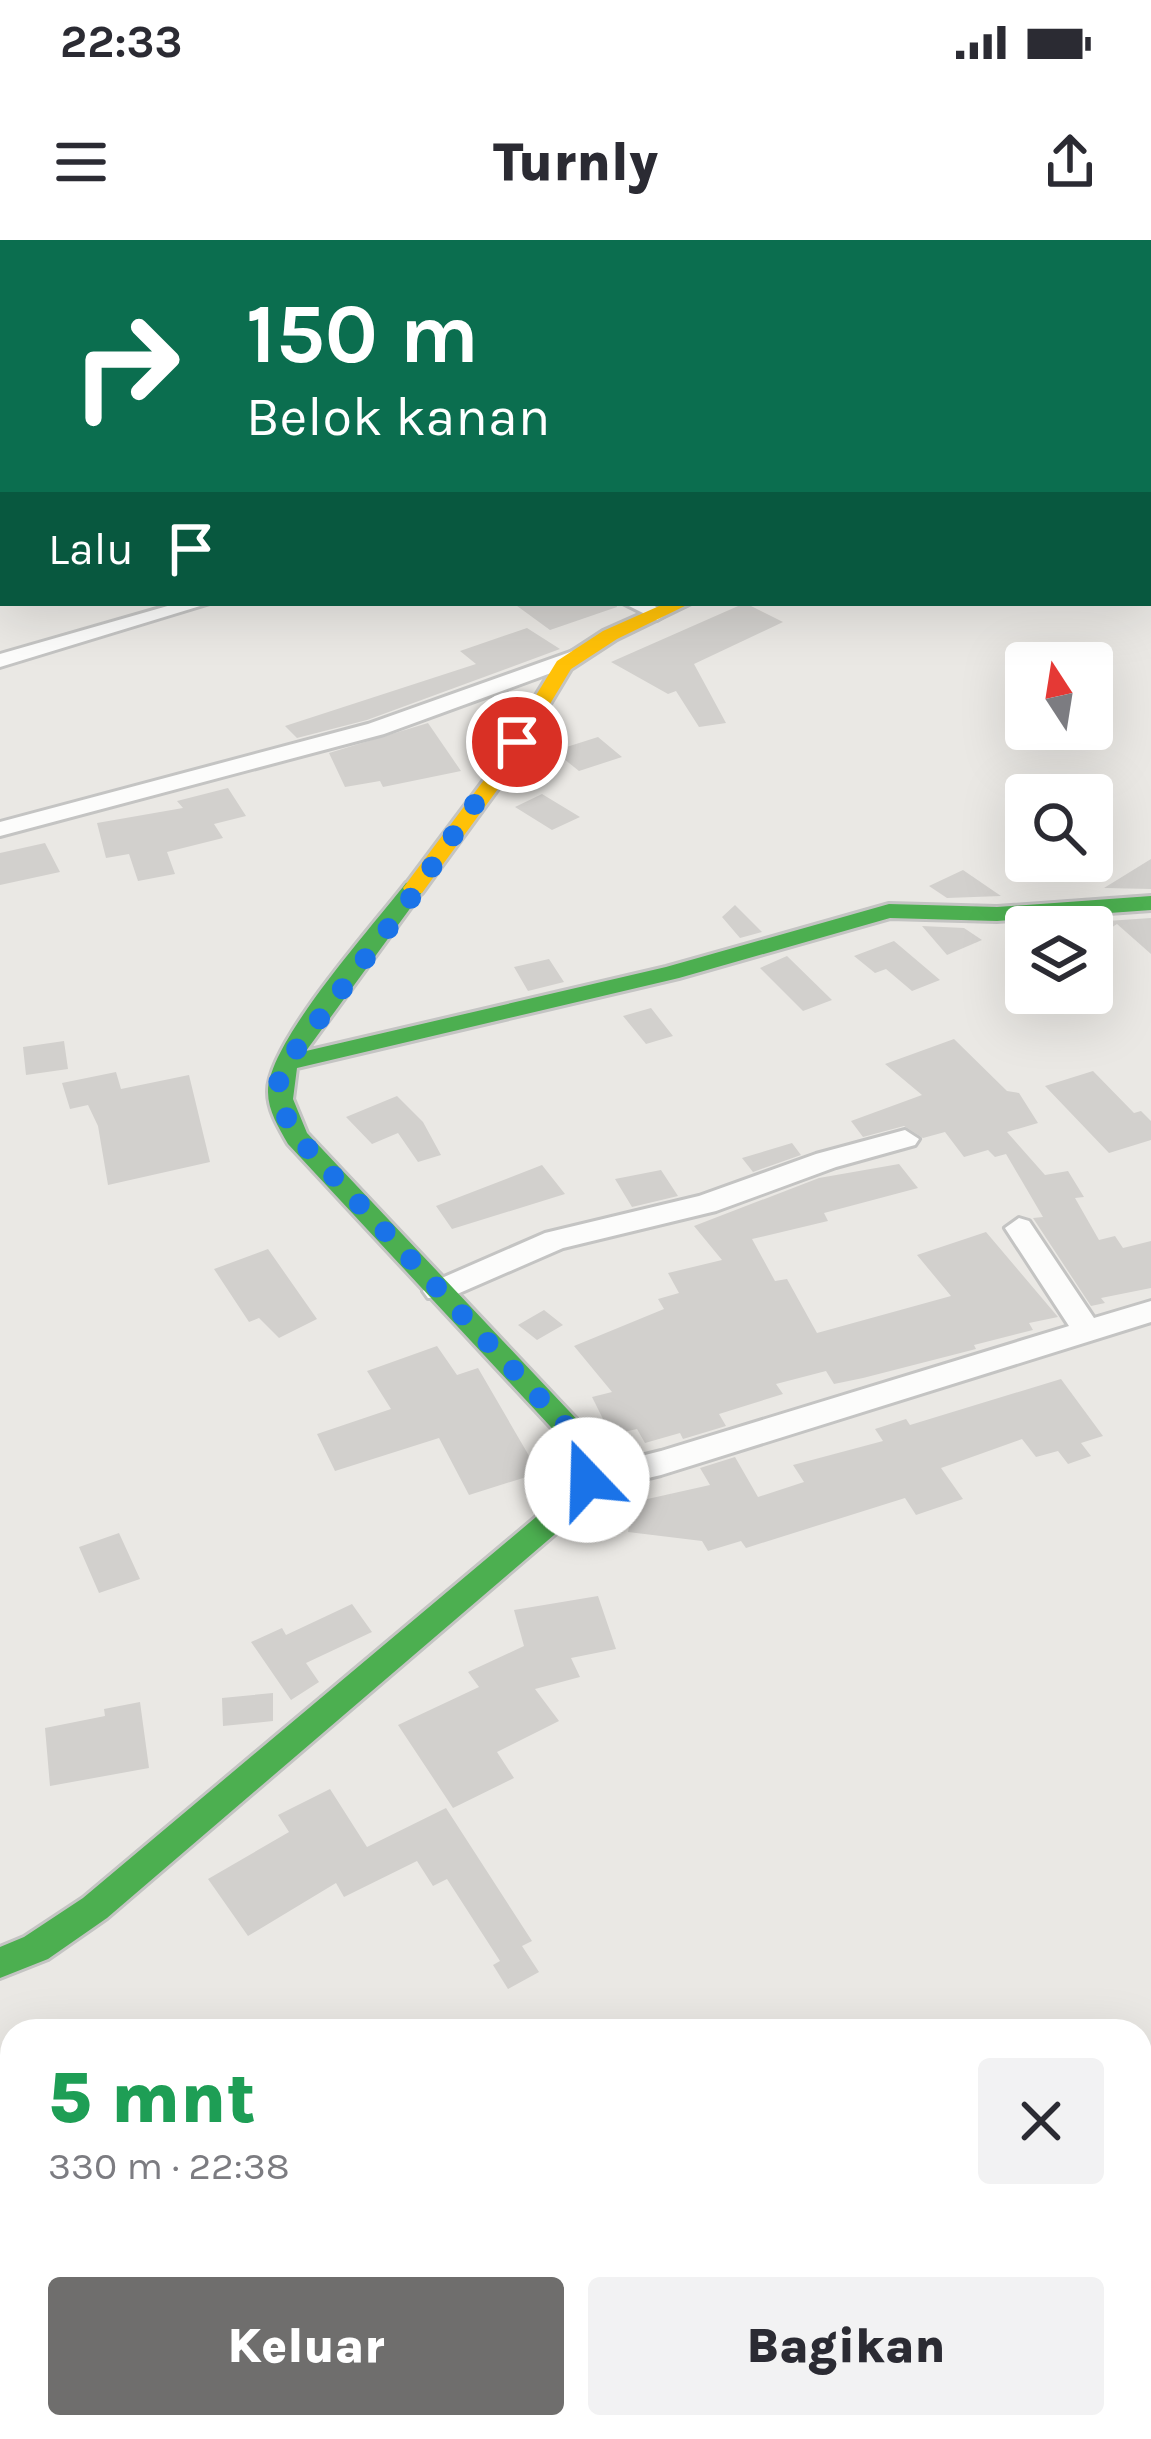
<!DOCTYPE html>
<html lang="id">
<head>
<meta charset="utf-8">
<style>
  :root { --surface:#fff; --page:#f2f2f3; --text:#2b2b33; --muted:#7c7c81; --accent:#6f6e6d }
  body { margin:0; font-family:Karla,sans-serif; background:var(--page); color:var(--text); height:100vh; display:flex; flex-direction:column; font-size:45px; white-space:nowrap }
  * { box-sizing:border-box; margin:0 }
  p { font-size:39px; color:var(--muted) }
  .icon { flex:none; width:66px; height:66px; fill:none; stroke:currentColor; stroke-width:2; stroke-linecap:round; stroke-linejoin:round }
  .map { position:relative; flex:1; overflow:hidden }
  .sheet { position:absolute; left:0px; top:1779px; width:1152px; height:420px; display:flex; flex-direction:column; background:var(--surface); border-radius:36px 36px 0 0; box-shadow:0 12px 48px #0002 }
  .sheet>* { flex:none }
  .top-card { position:absolute; left:0px; top:0px; width:1152px; height:366px; box-shadow:0 12px 48px #0002; background:#0b6e4f; color:#fff; overflow:hidden }
  .needle { width:78px; rotate:348deg }
  .buttons { position:absolute; left:1005px; top:402px; display:grid; gap:24px }
  .buttons a { display:grid; place-items:center; width:108px; height:108px; border-radius:12px; background:var(--surface); box-shadow:0 12px 48px #0002; font-size:60px }
  .pin { position:absolute; display:grid; place-items:center; width:102px; height:102px; color:#fff; margin:-51px; border:6px solid #fff; border-radius:50%; box-shadow:0 3px 12px #0007 }
  .me { position:absolute; width:132px; margin:-66px; rotate:339deg; stroke-linejoin:round; filter:drop-shadow(0 0 9px #0008) }
  .turn { display:flex; align-items:center; gap:42px; height:252px; padding:0 48px; font-size:54px }
  .turn .icon { width:156px; height:156px; stroke-width:2.5 }
  .turn b { display:block; font-size:84px; line-height:102px }
  .then { display:flex; align-items:center; height:114px; padding:0 48px; background:#0003; gap:24px; font-size:45px }
  .round { display:grid; place-items:center; flex:none; width:126px; height:126px; border-radius:12px; background:var(--page) }
  .head { display:flex; align-items:center; justify-content:space-between; height:204px; padding:0 48px }
  h1 { font-size:72px; font-weight:800; line-height:90px; color:#1e9e55 }
  .primary-button { display:flex; gap:24px; margin-top:auto; padding:24px 48px }
  .primary-button a { flex:1; height:138px; border-radius:12px; background:var(--accent); color:#fff; font-size:48px; font-weight:800; line-height:138px; text-align:center }
  .primary-button a+a { background:var(--page); color:var(--text) }
  .status { display:flex; justify-content:space-between; align-items:center; height:84px; padding:0 60px; background:var(--surface); direction:ltr }
  .status svg { height:33px; fill:currentColor }
  header { display:flex; justify-content:space-between; align-items:center; height:156px; padding:0 48px; background:var(--surface); font-size:54px; font-weight:800 }
  .map>svg:first-child { display:block }
  .building { fill:#d2d0cd }
  .lines { fill:none; stroke-linecap:round; stroke-linejoin:round }
  .street-casing { stroke:#c4c4c3; stroke-width:6 }
  .fast-casing { stroke:#c4c4c3; stroke-width:6 }
  .slow-casing { stroke:#c4c4c3; stroke-width:6 }
  .street { fill:#fcfcfb; fill-rule:evenodd }
  .fast { fill:#4caf50; fill-rule:evenodd }
  .slow { fill:#ffc107; fill-rule:evenodd }
  .route { stroke:#1a73e8; stroke-width:21; stroke-dasharray:0 37.8 }
</style>
</head>
<body>
<div class="status"><b>22:33</b><svg viewBox="0 0 49 12"><path d="M0 12V9h3v3zM5 12V6h3v6zM10 12V3h3v9zM15 12V0h3v12zM26 1h20v11H26zM47 4h2v5h-2z"/></svg></div>
<header><svg class="icon" aria-label="menu" viewBox="0 0 24 24"><path d="M4 6h16M4 12h16M4 18h16"/></svg>Turnly<svg class="icon" aria-label="share" viewBox="0 0 24 24"><path d="M12 15V3M7 8l5-5 5 5M5 13v7h14v-7"/></svg></header>
<div class="map">
<svg width="1151" height="2199" viewBox="0 0 1151 2199">
  <rect width="100%" height="100%" fill="#eae8e4"/>
  <!-- building -->
  <path class="building" d="M513 363H616L617 367 550 390Z
    M745 363 783 382 694 424 726 483 699 487 676 451 668 454 611 422Z
    M527 388 560 409 367 480 297 498 285 486 476 424 460 411Z
    M428 483 461 531 383 547 380 541 345 547 329 513Z
    M598 497 622 517 579 531 554 511Z
    M228 548 246 576 214 584 223 598 167 612 175 634 138 641 129 614 106 618 97 583 183 568 177 561Z
    M542 554 580 577 552 590 515 567Z
    M45 603 60 632 0 645V613Z
    M1151 619V649L1104 648Z
    M963 630 1001 656 947 658 929 646Z
    M735 665 762 692 740 698 722 677Z
    M1151 678V714L1117 684 1092 700V682Z
    M922 686 964 688 982 700 947 715Z
    M894 701 940 740 912 751 886 729 875 733 854 716Z
    M787 716 832 760 803 771 760 728Z
    M549 719 564 742 528 751 514 727Z
    M651 768 673 796 646 804 623 776Z
    M954 799 1007 851 1019 853 1038 883 1007 892 1045 935 1068 931 1084 957 1075 958 1099 1000 1115 996 1123 1008 1151 1001V1048L1101 1058 1105 1063 1091 1066 1033 978 1043 977 1006 914 995 917 988 910 964 917 945 892 923 898 904 886 863 897 851 881 922 855 885 824Z
    M64 801 68 829 26 835 23 807Z
    M1093 831 1134 873 1141 871 1151 881V900L1109 913 1045 846Z
    M116 832 121 849 189 835 210 922 108 945 98 886 88 865 70 869 62 843Z
    M397 856 423 882 441 915 418 922 398 893 372 904 346 877Z
    M792 903 801 915 753 932 742 918Z
    M899 924 918 948 824 973 828 981 752 999 775 1041 787 1039 817 1093 951 1056 917 1015 986 992 1058 1077 1029 1083 1033 1090 974 1105 976 1109 863 1138 834 1144 826 1131 776 1144 783 1154 719 1174 726 1186 683 1199 680 1193 645 1203 637 1189 611 1195 592 1157 612 1152 574 1106 664 1069 658 1059 679 1053 668 1033 722 1020 694 986 819 938Z
    M542 925 565 954 452 989 436 966Z
    M661 930 678 956 632 967 615 939Z
    M268 1009 317 1079 279 1098 259 1078 249 1082 214 1029Z
    M544 1070 563 1085 537 1100 518 1085Z
    M437 1106 457 1135 478 1128 539 1233 469 1255 439 1198 335 1231 317 1194 391 1169 367 1131Z
    M1061 1139 1103 1196 1081 1203 1091 1216 1068 1224 1058 1211 1036 1217 1022 1199 941 1228 963 1259 916 1275 905 1258 746 1308 741 1301 708 1311 702 1301 628 1292 634 1262 710 1245 700 1228 735 1217 758 1257 804 1242 793 1225 883 1201 875 1189 906 1179 910 1185Z
    M119 1293 140 1339 99 1353 79 1307Z
    M598 1356 616 1409 571 1418 580 1437 535 1449 559 1481 497 1512 514 1538 453 1568 398 1485 479 1447 468 1432 524 1406 514 1370Z
    M352 1364 372 1392 306 1423 319 1442 291 1460 251 1402 282 1388 286 1395Z
    M273 1453V1481L223 1486 222 1458Z
    M140 1462 149 1528 50 1546 45 1488 105 1476 104 1469Z
    M330 1549 367 1607 446 1568 532 1701 522 1706 539 1732 508 1749 493 1725 500 1721 447 1639 433 1646 417 1621 344 1657 336 1643 248 1696 208 1639 289 1592 278 1575Z"/>
  <g class="lines">
    <defs>
      <path id="street" d="M1151 26V36L1149 37V27Z
        M178 363H210L0 427V414Z
        M623 363H650L667 374 657 380Z
        M573 411 581 412V422L384 494 0 596V582L368 484Z
        M905 890 919 899 915 905 836 927 716 971 563 1008 448 1058H428L423 1051 428 1044 545 993 699 956 816 914Z
        M1019 978 1029 981 1094 1078 1151 1061V1082L661 1235 588 1252 577 1248 572 1240 577 1232 661 1211 1069 1086 1005 988Z"/>
      <path id="fast" d="M414 641 425 648 306 811 666 727 889 664 997 667 1151 656V670L997 681 890 678 679 738 297 828 293 859 307 893 584 1187C603 1224 596 1253 568 1283L107 1678 48 1719 0 1738V1707L24 1697 83 1658 548 1267C569 1246 572 1227 562 1199L288 904C279 888 268 871 268 852 267 803 373 686 406 643Z"/>
      <path id="slow" d="M666 363H691L617 399 571 429 503 542 422 653H406L403 648 484 540 557 421 603 391Z"/>
    </defs>
    <!-- street casing -->
    <use href="#street" class="street-casing"/>
    <!-- fast casing -->
    <use href="#fast" class="fast-casing"/>
    <!-- slow casing -->
    <use href="#slow" class="slow-casing"/>
    <!-- street -->
    <use href="#street" class="street"/>
    <!-- fast -->
    <use href="#fast" class="fast"/>
    <!-- slow -->
    <use href="#slow" class="slow"/>
  </g>
  <g class="lines">
    <!-- route -->
    <path class="route" d="M517 502 406 665 286 823 278 844 280 866 298 898 574 1195 588 1227 587 1240"/>
  </g>
</svg>
<div class="buttons">
<a><svg class="needle" viewBox="-14 -14 28 28"><path d="M0-13l5 13h-10z" fill="#e53935"/><path d="M0 13l5-13h-10z" fill="#7c7c81"/></svg></a>
<a><svg class="icon" aria-label="search" viewBox="0 0 24 24"><circle cx="10" cy="10" r="6"/><path d="M15 15l6 6"/></svg></a>
<a><svg class="icon" aria-label="layers" viewBox="0 0 24 24"><path d="M12 4l9 5-9 5-9-5zM3 14l9 5 9-5"/></svg></a>
</div>
<div class="pin" style="left:517px;top:502px;background:#d93025"><svg class="icon" aria-label="arrive" viewBox="0 0 24 24"><path d="M6 21V4h12l-3 4 3 4H6"/></svg></div>
<svg class="me" style="left:587px;top:1240px" viewBox="-20 -20 40 40"><circle r="19" fill="#fff"/><path d="M0-13L10 11 0 6-10 11z" fill="#1a73e8"/></svg>
<div class="top-card">
<div class="turn"><svg class="icon" aria-label="right" viewBox="0 0 24 24"><path d="M7 20v-9h11M14 6l5 5-5 5"/></svg><div><b>150 m</b>Belok kanan</div></div>
<div class="then">Lalu<svg class="icon" aria-label="arrive" viewBox="0 0 24 24"><path d="M6 21V4h12l-3 4 3 4H6"/></svg></div>
</div>
<section class="sheet">
<div class="head"><div><h1>5 mnt</h1><p>330 m · 22:38</p></div><a class="round"><svg class="icon" aria-label="close" viewBox="0 0 24 24"><path d="M6 6l12 12M18 6L6 18"/></svg></a></div>
<div class="primary-button"><a>Keluar</a><a>Bagikan</a></div>
</section>
</div>
</body>
</html>
